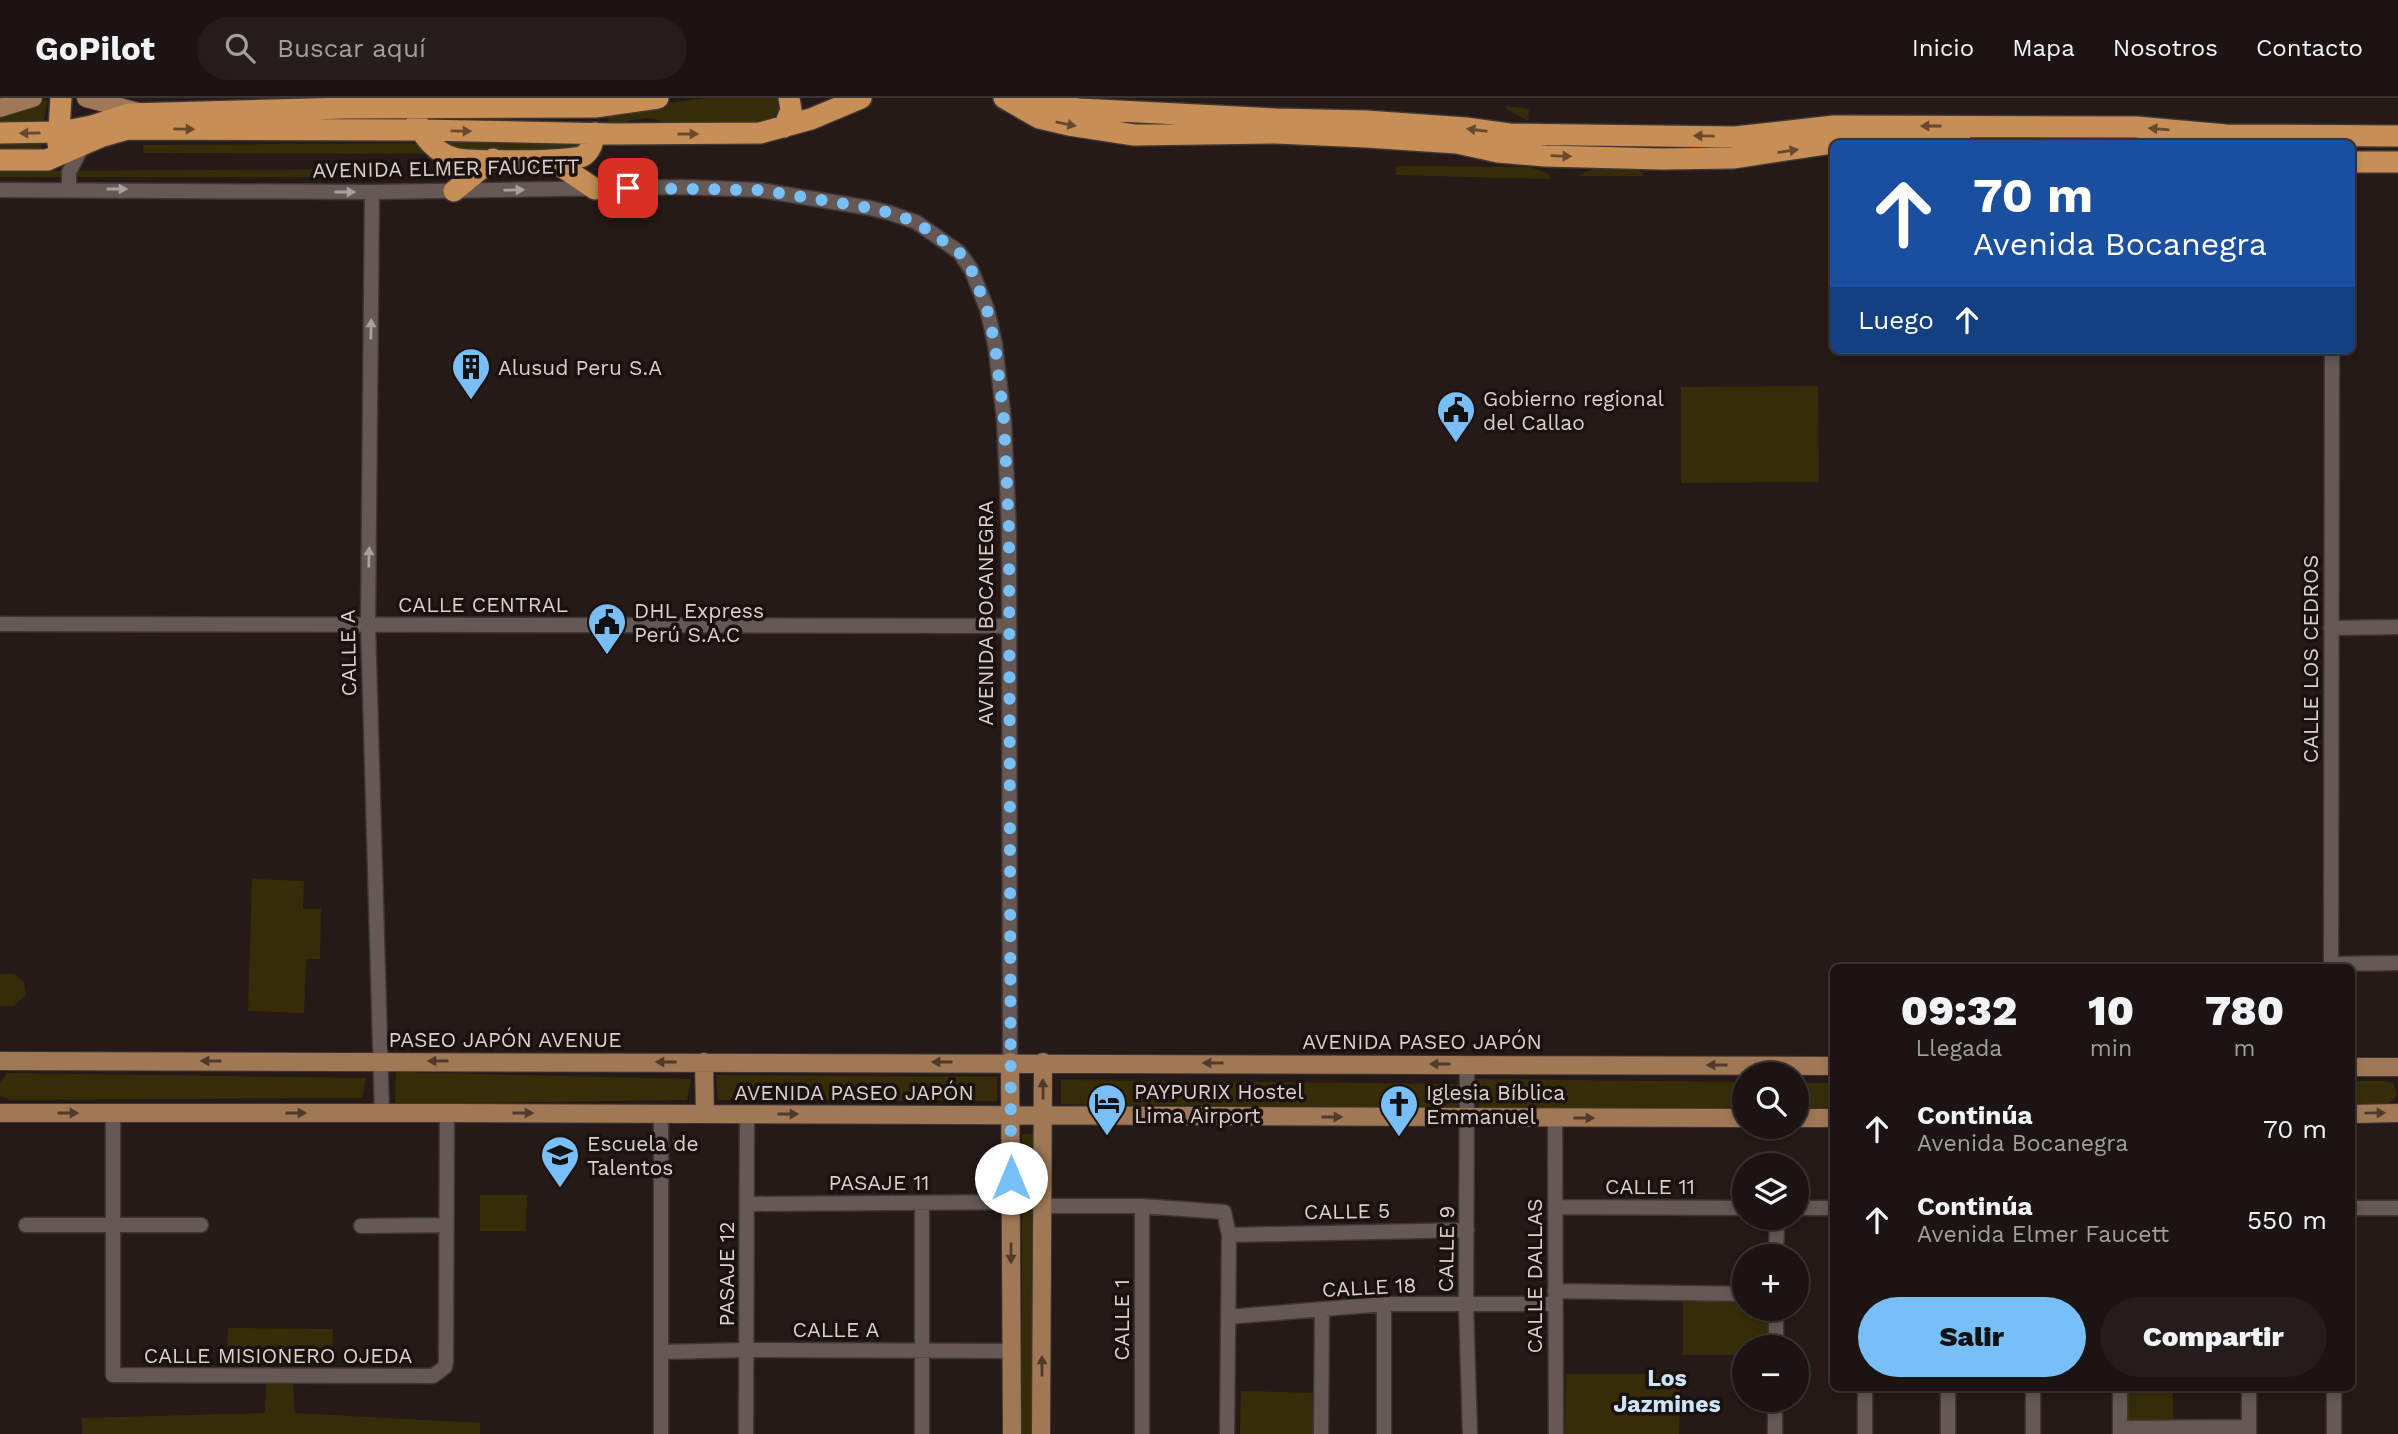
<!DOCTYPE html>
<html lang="es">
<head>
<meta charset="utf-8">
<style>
  :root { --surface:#1c1412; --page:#251d1b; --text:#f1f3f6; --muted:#a09e9f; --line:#3a3332; --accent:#78bff7 }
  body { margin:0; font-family:"Work Sans",sans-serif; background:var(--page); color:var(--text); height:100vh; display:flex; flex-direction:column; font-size:26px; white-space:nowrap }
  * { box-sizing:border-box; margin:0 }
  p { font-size:23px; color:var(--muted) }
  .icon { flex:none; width:38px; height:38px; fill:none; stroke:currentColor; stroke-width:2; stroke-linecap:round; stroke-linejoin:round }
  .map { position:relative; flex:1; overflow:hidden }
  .panel { position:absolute; left:1830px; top:866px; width:525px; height:427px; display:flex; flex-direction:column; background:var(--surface); border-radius:10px; box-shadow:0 4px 10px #0003,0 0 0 2px var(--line) }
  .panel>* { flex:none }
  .banner { position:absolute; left:1830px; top:42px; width:525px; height:214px; border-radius:10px; box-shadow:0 4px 10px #0003,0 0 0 2px var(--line); background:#1a4fa0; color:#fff; overflow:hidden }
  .controls { position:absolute; left:1732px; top:964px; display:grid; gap:14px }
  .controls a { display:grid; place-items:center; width:77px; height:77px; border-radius:50%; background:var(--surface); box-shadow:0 4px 10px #0003,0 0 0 2px var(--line); font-size:35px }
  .pin { position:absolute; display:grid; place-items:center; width:60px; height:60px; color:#fff; margin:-30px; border-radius:14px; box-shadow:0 4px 10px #0006 }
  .me { position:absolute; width:77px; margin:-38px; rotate:0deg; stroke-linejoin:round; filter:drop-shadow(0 0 5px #0008) }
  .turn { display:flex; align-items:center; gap:24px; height:147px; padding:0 28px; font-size:32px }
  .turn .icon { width:91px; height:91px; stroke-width:2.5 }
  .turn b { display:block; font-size:49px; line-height:60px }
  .then { display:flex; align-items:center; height:66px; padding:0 28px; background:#0003; gap:14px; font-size:26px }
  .eta { display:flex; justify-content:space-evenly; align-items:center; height:119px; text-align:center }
  .eta b { font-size:42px; font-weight:800; line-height:49px }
  .action { display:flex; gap:14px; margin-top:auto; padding:14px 28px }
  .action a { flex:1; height:80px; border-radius:42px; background:var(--accent); color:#111; font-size:28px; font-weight:800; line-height:80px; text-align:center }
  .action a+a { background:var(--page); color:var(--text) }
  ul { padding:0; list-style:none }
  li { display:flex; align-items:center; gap:21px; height:91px; padding:0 28px }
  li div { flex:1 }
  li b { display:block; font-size:26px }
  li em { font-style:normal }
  header { display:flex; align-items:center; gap:42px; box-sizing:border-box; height:98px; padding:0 35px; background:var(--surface); border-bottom:2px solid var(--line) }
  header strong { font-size:33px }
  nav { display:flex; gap:38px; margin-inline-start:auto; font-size:24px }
  .search { width:490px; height:63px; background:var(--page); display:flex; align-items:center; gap:18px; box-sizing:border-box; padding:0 24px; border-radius:38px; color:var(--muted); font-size:26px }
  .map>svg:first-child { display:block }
  .green { fill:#362d08 }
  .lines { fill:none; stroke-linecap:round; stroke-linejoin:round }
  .minor-casing { stroke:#3e3635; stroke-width:17 }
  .major-casing { stroke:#3e3635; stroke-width:20 }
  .highway-casing { stroke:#3e3635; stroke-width:24 }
  .minor { stroke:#655855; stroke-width:14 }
  .major { stroke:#a07855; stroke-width:18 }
  .highway { stroke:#c78e55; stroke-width:21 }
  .oneway { fill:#68492e }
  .oneway2 { fill:#aaa19e }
  .oneway3 { fill:#503a2b }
  .route { stroke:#78bff7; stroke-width:12; stroke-dasharray:0 21.6 }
  .labels { text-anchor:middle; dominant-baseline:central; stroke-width:7; stroke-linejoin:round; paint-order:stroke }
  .street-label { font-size:21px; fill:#d8d1cf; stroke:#1b110f }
  .poi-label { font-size:21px; fill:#d8d1cf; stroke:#1b110f; text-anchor:start }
  .neighbourhood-label { font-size:23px; font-weight:bold; fill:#cce5fb; stroke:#1b110f }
</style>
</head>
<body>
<header>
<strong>GoPilot</strong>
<div class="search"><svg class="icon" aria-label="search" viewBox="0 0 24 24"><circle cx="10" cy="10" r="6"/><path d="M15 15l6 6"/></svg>Buscar aquí</div>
<nav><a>Inicio</a><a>Mapa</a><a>Nosotros</a><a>Contacto</a></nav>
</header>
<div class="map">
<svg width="2398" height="1336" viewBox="0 0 2398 1336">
  <rect width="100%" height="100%" fill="#251a18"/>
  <!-- green -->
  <path class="green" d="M706 0H777L779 13 774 21 762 26 664 25C649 15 626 25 609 26L608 13Z
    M48 2 43 24 0 26V11Z
    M1506 8 1529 11 1528 23 1505 10Z
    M40 43 42 50H0V44Z
    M579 44 584 46 578 56 143 55V47Z
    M1396 68 1530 69 1549 76V81L1396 77Z
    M1602 68 1636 70 1643 75V78H1580V76Z
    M373 71V79H0V73Z
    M1818 288 1819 384 1681 385V289Z
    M252 781 304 783 303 811H321L320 861H306L304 915 248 913Z
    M0 876H14L24 884 26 897 14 908H0Z
    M396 974 691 981 687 1002 395 1006Z
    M7 975 366 980 362 1000 10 1002 0 997V985Z
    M716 977 997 979V1003L718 1002Z
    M1477 981 1745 984V1010H1479Z
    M1061 982 1458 986V1010L1061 1006Z
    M2352 983H2384L2393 985 2397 996C2388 1013 2368 1009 2352 1009Z
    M1797 985H1834V1010H1797Z
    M1022 1036H1033V1336H1022Z
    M480 1097H527L526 1133H480Z
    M1683 1201 1745 1203V1211H1771V1249L1745 1250V1257H1683Z
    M228 1230 333 1231 332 1260 227 1259Z
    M1566 1276H1680L1679 1336H1565Z
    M266 1283 293 1284 295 1315 480 1325V1336H82V1320L265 1315Z
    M2125 1290H2173V1325L2125 1327Z
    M1241 1293 1318 1295 1317 1336H1240Z"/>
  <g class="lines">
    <defs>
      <path id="minor" d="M69 91V74L83 47
        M0 92 372 94 682 89 760 92 870 110 890 115 916 124 959 154 971 171 987 211 995 246 1004 322 1009 432 1010 964
        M372 94 368 527 382 1015
        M0 526 1008 528
        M2331 530 2398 529
        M2331 866 2398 865
        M2331 870 2332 252
        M1467 966 1466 1207 1470 1336
        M113 1015V1277L433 1278 445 1269 446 1262 447 1015
        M661 1016V1336
        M1555 1019 1556 1336
        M747 1106 1011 1104
        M1043 1108H1142L1224 1114 1229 1137 1227 1336
        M1142 1108V1336
        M1555 1109 1745 1110
        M1797 1110H1834
        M2352 1110H2398
        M26 1127H201
        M361 1128 446 1127
        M1229 1137 1467 1132
        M1776 1158 1777 1120
        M1555 1193 1745 1196
        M1384 1206V1336
        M1228 1219 1384 1206H1555
        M1776 1250V1211
        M661 1254 746 1252 1012 1253
        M2120 1290V1336
        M2249 1290V1336
        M2334 1290V1336
        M2120 1330 2249 1329
        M746 1336 747 1016
        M922 1336V1105
        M1321 1336 1322 1212
        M1775 1336V1302
        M1865 1336V1290
        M1948 1336V1290
        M2033 1336V1290"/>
      <path id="major" d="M86 0 142 15
        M0 10 33 0
        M0 963 1834 968
        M704 964 705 1016
        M1010 964 1012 1336
        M2352 969H2398
        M0 1015H454L1745 1020
        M2352 1016 2398 1015
        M1797 1020H1834
        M1041 1336 1043 964"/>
      <path id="highway" d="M1004 0 1039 20 1069 27 1134 37 1276 35 1366 39 1457 45 1498 54 1545 58 1662 61 1733 60 1832 45 1962 46
        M1036 0 1050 5 1079 11 1276 21 1366 23 1466 30 1509 36 1735 39 1834 28 2136 29 2226 37 2398 38
        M417 23C423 40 437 55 454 60 467 64 574 64 583 58 591 53 593 44 595 35
        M784 29 791 12 789 0
        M0 35 60 34 92 28 129 16 345 10 595 9 658 0
        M58 46 61 0
        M0 62H47L100 39 128 31 420 32 614 36 760 35 811 21 861 0
        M552 62 595 91
        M2352 64H2398
        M454 93 493 61"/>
    </defs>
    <!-- minor casing -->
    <use href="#minor" class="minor-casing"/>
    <!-- major casing -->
    <use href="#major" class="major-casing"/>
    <!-- highway casing -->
    <use href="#highway" class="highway-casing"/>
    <!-- minor -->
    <use href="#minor" class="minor"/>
    <!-- major -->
    <use href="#major" class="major"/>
    <!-- highway -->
    <use href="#highway" class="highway"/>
  </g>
  <!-- one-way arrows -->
  <defs><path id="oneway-solid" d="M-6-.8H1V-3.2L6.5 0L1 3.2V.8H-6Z" transform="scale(1.75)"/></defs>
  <g class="oneway">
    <use href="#oneway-solid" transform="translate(1066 26) rotate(12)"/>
    <use href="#oneway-solid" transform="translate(1931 28) rotate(-180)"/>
    <use href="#oneway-solid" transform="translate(184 31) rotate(1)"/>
    <use href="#oneway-solid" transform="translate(2159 31) rotate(-175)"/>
    <use href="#oneway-solid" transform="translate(1477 32) rotate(-172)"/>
    <use href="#oneway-solid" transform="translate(461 33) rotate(1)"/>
    <use href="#oneway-solid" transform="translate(30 35) rotate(179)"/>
    <use href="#oneway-solid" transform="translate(688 36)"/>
    <use href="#oneway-solid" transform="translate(1704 38) rotate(-179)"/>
    <use href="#oneway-solid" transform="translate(1788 53) rotate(-9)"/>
    <use href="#oneway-solid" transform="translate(1561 58) rotate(2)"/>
  </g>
  <g class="oneway2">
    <use href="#oneway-solid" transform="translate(117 91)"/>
    <use href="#oneway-solid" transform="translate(514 92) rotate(-1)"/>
    <use href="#oneway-solid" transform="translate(345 94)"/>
    <use href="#oneway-solid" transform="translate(371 231) rotate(-89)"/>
    <use href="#oneway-solid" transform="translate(369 459) rotate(-89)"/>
  </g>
  <g class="oneway3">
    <use href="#oneway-solid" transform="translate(211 963) rotate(180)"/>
    <use href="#oneway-solid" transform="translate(438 963) rotate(-180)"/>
    <use href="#oneway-solid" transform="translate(666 964) rotate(-180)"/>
    <use href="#oneway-solid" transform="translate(942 964) rotate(-180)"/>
    <use href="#oneway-solid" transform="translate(1213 965) rotate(-180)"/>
    <use href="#oneway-solid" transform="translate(1440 966) rotate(-180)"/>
    <use href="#oneway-solid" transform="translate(1717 967) rotate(-180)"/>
    <use href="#oneway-solid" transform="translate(1043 991) rotate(-91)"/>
    <use href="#oneway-solid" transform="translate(68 1015)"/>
    <use href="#oneway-solid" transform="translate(296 1015)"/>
    <use href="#oneway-solid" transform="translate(523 1015)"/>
    <use href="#oneway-solid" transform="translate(2375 1015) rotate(-1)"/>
    <use href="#oneway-solid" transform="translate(788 1016)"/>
    <use href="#oneway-solid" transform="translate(1332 1019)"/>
    <use href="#oneway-solid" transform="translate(1584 1020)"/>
    <use href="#oneway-solid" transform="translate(1011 1155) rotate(90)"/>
    <use href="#oneway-solid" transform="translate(1042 1268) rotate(-90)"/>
  </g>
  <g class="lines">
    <!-- route -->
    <path class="route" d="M628 90 760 92 870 110 890 115 916 124 959 154 971 171 987 211 995 247 1004 322 1009 432 1011 1080"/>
  </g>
  <!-- icons -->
  <defs>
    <symbol id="building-pin" viewBox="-11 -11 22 30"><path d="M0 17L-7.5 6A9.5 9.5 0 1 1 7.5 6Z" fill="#78bff7" stroke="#1b110f"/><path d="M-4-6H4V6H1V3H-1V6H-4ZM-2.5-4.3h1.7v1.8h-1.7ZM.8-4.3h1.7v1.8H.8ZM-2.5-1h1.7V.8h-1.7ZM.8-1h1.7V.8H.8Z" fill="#111"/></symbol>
    <symbol id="civic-pin" viewBox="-11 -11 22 30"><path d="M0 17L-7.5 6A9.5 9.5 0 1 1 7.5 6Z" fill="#78bff7" stroke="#1b110f"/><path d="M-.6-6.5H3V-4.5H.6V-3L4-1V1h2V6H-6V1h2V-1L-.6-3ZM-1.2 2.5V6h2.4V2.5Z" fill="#111"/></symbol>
    <symbol id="hotel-pin" viewBox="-11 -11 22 30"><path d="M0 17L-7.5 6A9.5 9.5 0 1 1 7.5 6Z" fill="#78bff7" stroke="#1b110f"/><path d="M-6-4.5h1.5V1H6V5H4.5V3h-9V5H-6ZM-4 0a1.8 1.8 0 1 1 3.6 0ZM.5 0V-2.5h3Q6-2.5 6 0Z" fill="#111"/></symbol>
    <symbol id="church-pin" viewBox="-11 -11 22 30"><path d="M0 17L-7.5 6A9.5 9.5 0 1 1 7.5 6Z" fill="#78bff7" stroke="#1b110f"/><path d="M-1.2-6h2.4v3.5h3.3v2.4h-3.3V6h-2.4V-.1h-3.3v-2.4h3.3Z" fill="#111"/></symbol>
    <symbol id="university-pin" viewBox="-11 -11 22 30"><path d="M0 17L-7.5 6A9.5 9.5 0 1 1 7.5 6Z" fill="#78bff7" stroke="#1b110f"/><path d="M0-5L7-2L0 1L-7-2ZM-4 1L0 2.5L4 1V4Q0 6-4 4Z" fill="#111"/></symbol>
  </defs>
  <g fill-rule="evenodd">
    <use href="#building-pin" x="449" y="247" width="44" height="60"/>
    <use href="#civic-pin" x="1434" y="290" width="44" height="60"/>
    <use href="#civic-pin" x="585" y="502" width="44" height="60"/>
    <use href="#hotel-pin" x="1085" y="983" width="44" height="60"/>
    <use href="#church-pin" x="1377" y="984" width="44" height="60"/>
    <use href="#university-pin" x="538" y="1035" width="44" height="60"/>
  </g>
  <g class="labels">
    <!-- street labels -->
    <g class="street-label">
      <text transform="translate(446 70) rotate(-1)">AVENIDA ELMER FAUCETT</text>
      <text x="483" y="506">CALLE CENTRAL</text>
      <text transform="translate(985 515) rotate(-90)">AVENIDA BOCANEGRA</text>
      <text transform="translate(348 555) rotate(-91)">CALLE A</text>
      <text transform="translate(2310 561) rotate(-90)">CALLE LOS CEDROS</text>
      <text x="505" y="941">PASEO JAPÓN AVENUE</text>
      <text x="1422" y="943">AVENIDA PASEO JAPÓN</text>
      <text x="854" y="994">AVENIDA PASEO JAPÓN</text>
      <text x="879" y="1084">PASAJE 11</text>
      <text x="1650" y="1088">CALLE 11</text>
      <text transform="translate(1347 1113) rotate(-1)">CALLE 5</text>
      <text transform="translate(1446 1151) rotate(-89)">CALLE 9</text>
      <text transform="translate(726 1176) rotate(-90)">PASAJE 12</text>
      <text transform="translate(1534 1178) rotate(-90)">CALLE DALLAS</text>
      <text transform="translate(1369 1189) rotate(-3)">CALLE 18</text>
      <text transform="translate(1121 1222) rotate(-90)">CALLE 1</text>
      <text x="836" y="1231">CALLE A</text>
      <text x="278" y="1257">CALLE MISIONERO OJEDA</text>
    </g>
    <!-- poi labels -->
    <g class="poi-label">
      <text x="498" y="269">Alusud Peru S.A</text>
      <text x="1483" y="300">Gobierno regional<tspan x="1483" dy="24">del Callao</tspan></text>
      <text x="634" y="512">DHL Express<tspan x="634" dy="24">Perú S.A.C</tspan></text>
      <text x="1134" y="993">PAYPURIX Hostel<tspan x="1134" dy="24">Lima Airport</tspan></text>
      <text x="1426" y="994">Iglesia Bíblica<tspan x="1426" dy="24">Emmanuel</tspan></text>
      <text x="587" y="1045">Escuela de<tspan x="587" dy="24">Talentos</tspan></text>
    </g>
    <!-- neighbourhood labels -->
    <g class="neighbourhood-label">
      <text x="1667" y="1280">Los<tspan x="1667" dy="26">Jazmines</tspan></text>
    </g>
  </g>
</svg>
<div class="controls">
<a><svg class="icon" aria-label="search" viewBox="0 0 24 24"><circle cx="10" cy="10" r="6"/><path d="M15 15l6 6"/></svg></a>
<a><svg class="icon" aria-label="layers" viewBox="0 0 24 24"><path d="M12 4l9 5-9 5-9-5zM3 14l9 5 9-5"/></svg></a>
<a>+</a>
<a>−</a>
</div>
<div class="pin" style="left:628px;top:90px;background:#d93025"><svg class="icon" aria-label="arrive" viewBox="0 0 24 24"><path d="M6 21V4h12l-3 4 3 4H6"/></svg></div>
<svg class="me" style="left:1011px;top:1080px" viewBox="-20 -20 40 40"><circle r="19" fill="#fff"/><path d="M0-13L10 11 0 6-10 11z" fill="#78bff7"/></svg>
<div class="banner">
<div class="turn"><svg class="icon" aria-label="ahead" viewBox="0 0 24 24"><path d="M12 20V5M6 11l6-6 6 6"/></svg><div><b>70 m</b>Avenida Bocanegra</div></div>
<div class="then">Luego<svg class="icon" aria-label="ahead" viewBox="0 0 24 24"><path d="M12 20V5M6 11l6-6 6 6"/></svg></div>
</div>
<section class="panel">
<div class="eta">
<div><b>09:32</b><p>Llegada</p></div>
<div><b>10</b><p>min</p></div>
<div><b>780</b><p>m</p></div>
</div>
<ul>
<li><svg class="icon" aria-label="ahead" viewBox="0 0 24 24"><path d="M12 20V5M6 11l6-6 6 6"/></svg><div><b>Continúa</b><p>Avenida Bocanegra</p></div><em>70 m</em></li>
<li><svg class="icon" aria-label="ahead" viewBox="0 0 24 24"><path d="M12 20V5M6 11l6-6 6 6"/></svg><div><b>Continúa</b><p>Avenida Elmer Faucett</p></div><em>550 m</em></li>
</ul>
<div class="action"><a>Salir</a><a>Compartir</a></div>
</section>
</div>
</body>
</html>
